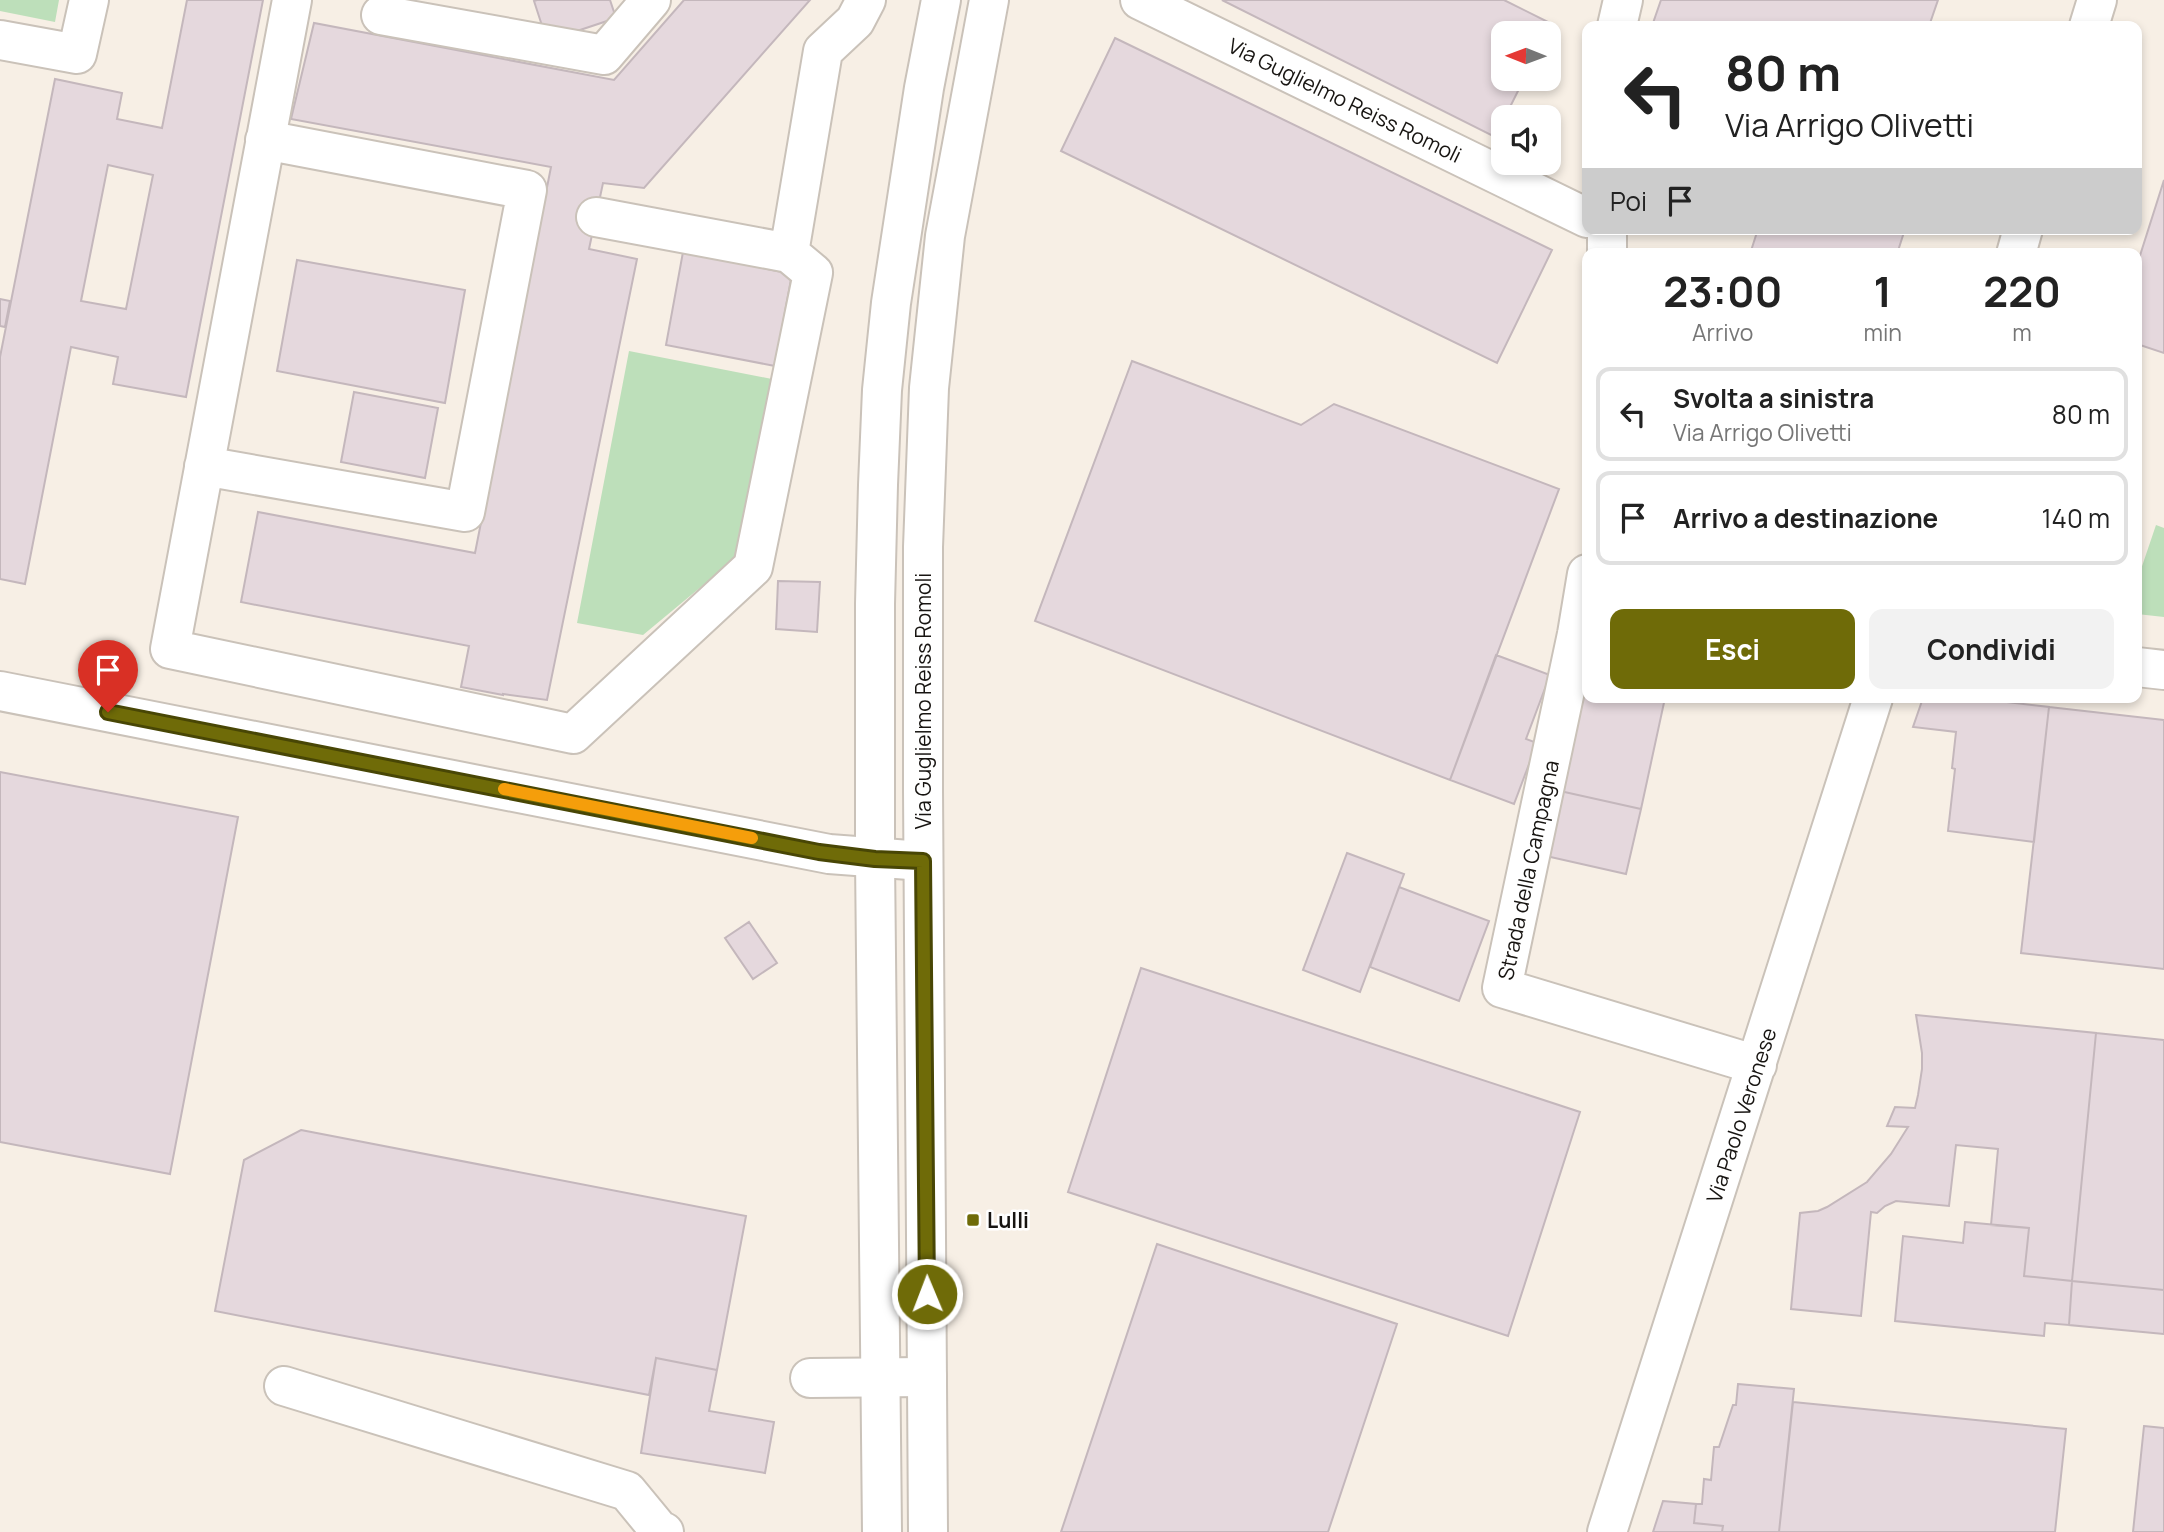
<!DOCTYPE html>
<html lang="it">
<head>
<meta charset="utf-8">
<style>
  :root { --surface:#fff; --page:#f2f2f2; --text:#222; --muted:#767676; --line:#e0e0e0; --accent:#6f6b08 }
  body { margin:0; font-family:Manrope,sans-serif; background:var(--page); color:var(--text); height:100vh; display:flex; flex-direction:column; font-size:26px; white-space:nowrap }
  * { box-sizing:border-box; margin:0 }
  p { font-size:23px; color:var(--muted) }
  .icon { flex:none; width:38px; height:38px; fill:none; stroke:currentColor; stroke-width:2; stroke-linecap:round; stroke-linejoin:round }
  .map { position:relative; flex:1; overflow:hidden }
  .drawer { position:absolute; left:1582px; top:248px; width:560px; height:455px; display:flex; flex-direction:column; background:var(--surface); border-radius:14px; box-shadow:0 4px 10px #0003 }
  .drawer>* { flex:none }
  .guide { position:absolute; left:1582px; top:21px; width:560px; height:214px; border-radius:14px; box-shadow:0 4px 10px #0003; background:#fff; color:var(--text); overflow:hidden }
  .needle { width:46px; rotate:271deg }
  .fabs { position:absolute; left:1491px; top:21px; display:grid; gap:14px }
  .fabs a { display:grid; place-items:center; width:70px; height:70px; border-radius:14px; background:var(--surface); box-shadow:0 4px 10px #0003; font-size:35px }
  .pin { position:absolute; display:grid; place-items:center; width:60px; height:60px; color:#fff; margin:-72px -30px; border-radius:50% 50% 50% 0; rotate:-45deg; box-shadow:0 0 7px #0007 }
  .pin .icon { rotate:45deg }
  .me { position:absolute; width:77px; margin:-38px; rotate:359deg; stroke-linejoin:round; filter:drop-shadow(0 0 5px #0008) }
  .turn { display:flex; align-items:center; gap:24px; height:147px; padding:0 28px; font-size:32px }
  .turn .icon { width:91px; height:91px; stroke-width:2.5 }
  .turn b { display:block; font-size:49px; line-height:60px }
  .then { display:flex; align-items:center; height:66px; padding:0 28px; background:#0003; gap:14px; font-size:26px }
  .eta { display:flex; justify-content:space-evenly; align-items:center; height:119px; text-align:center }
  .eta b { font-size:42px; font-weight:700; line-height:49px }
  .primary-button { display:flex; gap:14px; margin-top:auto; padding:14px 28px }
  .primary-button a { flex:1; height:80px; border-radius:14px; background:var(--accent); color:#fff; font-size:28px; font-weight:700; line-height:80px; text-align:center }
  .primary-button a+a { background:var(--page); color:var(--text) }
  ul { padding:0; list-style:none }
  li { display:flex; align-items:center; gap:21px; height:94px; margin:0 14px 10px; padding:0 14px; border:4px solid var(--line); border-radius:14px }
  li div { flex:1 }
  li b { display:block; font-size:26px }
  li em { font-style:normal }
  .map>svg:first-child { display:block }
  .green { fill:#bddfba }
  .building { fill:#e5d8dd; stroke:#c4b7bc; stroke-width:2; fill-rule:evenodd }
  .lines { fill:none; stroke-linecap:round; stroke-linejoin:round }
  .minor-casing { stroke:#cac2b9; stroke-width:42 }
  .major-casing { stroke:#cac2b9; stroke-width:42 }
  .minor { stroke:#fff; stroke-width:38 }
  .major { stroke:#fff; stroke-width:38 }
  .route-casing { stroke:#484605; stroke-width:18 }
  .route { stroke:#6f6b08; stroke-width:12 }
  .slow { stroke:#f59e0b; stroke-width:12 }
  .poi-dot { fill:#6f6b08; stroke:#fff; stroke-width:2.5 }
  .labels { text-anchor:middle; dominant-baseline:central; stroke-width:5; stroke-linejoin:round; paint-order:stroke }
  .street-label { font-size:21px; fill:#171411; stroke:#fff }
  .poi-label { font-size:21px; font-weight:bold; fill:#171411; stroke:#fff; text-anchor:start }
</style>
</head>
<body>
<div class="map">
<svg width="2164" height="1532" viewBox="0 0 2164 1532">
  <rect width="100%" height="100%" fill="#f7efe5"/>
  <!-- green -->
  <path class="green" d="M0 0H59L55 22 0 11Z
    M629 351 772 379 737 557 643 635 577 623Z
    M2156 525 2164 528V617L2137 614V581Z"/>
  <!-- building -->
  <path class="building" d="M187 0H263L186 397 113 384 118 357 71 347 25 584 0 579V357L55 79 122 93 117 119 162 128ZM108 165 153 175 126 309 81 301Z
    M537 0H610L616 18 547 41 534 1Z
    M684 0H810L644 188 603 183 589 249 637 259 547 700 503 694V695L461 687 469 646 241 602 258 512 475 553 551 167 291 119 314 23 614 80Z
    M1222 0H1504L1552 24 1547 33H1503V79H1524L1495 137Z
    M1661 0H1938L1929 26H1652Z
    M1115 38 1552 250 1497 363 1061 151Z
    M2164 180V353L2137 344V265Z
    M1758 229H1905L1897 254H1750Z
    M683 252 792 274 775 366 666 345Z
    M297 260 465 290 445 403 277 371Z
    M0 299 10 301 5 327 0 326Z
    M1132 361 1301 425 1334 404 1559 489 1450 780 1035 621Z
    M354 392 438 408 425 478 341 462Z
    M778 581 820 582 817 632 776 629Z
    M1496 655 1550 675 1526 739 1537 743 1514 804 1450 780Z
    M1587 670V698H1665L1641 809 1560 791Z
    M1923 698 1972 701 1973 698 2049 707 2034 842 1948 831 1955 769 1952 768 1956 732 1913 727Z
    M2049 707 2164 720V969L2021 953Z
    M0 772 238 817 170 1174 0 1142Z
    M1560 791 1641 809 1626 874 1546 856Z
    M1347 853 1404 874 1360 992 1303 970Z
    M1399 887 1489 921 1459 1001 1370 967Z
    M749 922 777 963 753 979 725 938Z
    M1141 968 1580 1112 1508 1336 1068 1192Z
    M1916 1015 2096 1033 2072 1281 2024 1276 2029 1228 1991 1225 1998 1149 1956 1145 1949 1206 1896 1201 1885 1206 1877 1213 1871 1212 1861 1316 1791 1309 1800 1213 1818 1211 1827 1207 1867 1182 1891 1154 1908 1127 1887 1126 1895 1107 1915 1108 1918 1095 1922 1069V1053Z
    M2096 1033 2164 1040V1290L2072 1281Z
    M301 1130 746 1216 717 1370 656 1358 649 1395 215 1311 244 1160Z
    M1965 1222 2029 1228 2024 1276 2072 1281 2069 1325 2045 1323 2044 1336 1895 1321 1903 1236 1963 1243Z
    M1157 1244 1397 1324 1328 1532H1061Z
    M2072 1281 2164 1290V1334L2069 1325Z
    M656 1358 717 1370 709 1411 774 1422 765 1473 641 1453Z
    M1738 1384 1794 1389 1779 1532H1722L1723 1526 1694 1523 1696 1504H1702L1704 1479 1711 1480 1714 1447H1719L1733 1405H1736Z
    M1793 1402 2066 1429 2055 1532H1779Z
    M2144 1426 2164 1428V1532H2133Z
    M1663 1501 1696 1504 1694 1523 1723 1526 1722 1532H1653Z"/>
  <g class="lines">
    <defs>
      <path id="minor" d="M292 0 170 649 573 734 753 567 813 273 789 253 823 51 855 21 866 0
        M1140 0 1587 218
        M381 15 604 55 651 0
        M1617 26 1623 0
        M2089 26 2097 0
        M0 40 77 54 89 0
        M596 217 789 253
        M1607 254V229
        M2016 254 2023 229
        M204 466 465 512 527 190 265 140
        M1587 574 1577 634 1502 988 1757 1065
        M2137 667 2164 670
        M0 691 829 854 923 861
        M810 1378 927 1377
        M284 1386 627 1491 660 1531 664 1532
        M1607 1532 1873 698"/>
      <path id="major" d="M882 1532 875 859V604L878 485 882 390 891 303 924 88 941 0
        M928 1532 923 790V547L929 388 945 236 989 0"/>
    </defs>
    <!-- minor casing -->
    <use href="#minor" class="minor-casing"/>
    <!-- major casing -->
    <use href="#major" class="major-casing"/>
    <!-- minor -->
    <use href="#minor" class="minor"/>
    <!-- major -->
    <use href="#major" class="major"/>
  </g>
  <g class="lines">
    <defs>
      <path id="route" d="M108 712 819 852 875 859 923 861 927 1294"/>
    </defs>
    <!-- route casing -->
    <use href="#route" class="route-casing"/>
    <!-- route -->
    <use href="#route" class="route"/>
    <!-- slow -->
    <path class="slow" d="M504 789 752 838"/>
  </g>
  <!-- markers -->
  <rect class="poi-dot" x="966" y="1213" width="14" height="14" rx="3.5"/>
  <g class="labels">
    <!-- street labels -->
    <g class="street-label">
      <text transform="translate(1345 100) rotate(26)">Via Guglielmo Reiss Romoli</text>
      <text transform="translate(923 701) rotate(-90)">Via Guglielmo Reiss Romoli</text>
      <text transform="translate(1528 870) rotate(-78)">Strada della Campagna</text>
      <text transform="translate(1741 1115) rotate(-72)">Via Paolo Veronese</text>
    </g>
    <!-- poi labels -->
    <g class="poi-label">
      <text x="987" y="1220">Lulli</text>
    </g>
  </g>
</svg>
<div class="fabs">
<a><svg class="needle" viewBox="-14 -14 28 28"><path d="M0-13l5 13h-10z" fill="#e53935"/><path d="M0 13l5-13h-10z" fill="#767676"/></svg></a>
<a><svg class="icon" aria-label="sound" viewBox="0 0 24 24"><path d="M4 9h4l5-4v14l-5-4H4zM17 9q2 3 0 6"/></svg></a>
</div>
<div class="pin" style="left:108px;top:712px;background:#d93025"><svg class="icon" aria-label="arrive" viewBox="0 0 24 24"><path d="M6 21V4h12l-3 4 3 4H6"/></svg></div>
<svg class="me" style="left:927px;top:1294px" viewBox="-20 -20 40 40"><circle r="17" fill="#6f6b08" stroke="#fff" stroke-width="3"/><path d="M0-11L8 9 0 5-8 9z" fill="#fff"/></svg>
<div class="guide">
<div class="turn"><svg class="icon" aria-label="left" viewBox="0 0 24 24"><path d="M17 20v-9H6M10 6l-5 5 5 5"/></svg><div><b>80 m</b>Via Arrigo Olivetti</div></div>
<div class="then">Poi<svg class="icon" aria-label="arrive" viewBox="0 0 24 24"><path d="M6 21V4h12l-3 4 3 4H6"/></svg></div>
</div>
<section class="drawer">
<div class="eta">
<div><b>23:00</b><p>Arrivo</p></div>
<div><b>1</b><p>min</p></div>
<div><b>220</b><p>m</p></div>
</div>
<ul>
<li><svg class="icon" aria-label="left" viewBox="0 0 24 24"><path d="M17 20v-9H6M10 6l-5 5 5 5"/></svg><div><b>Svolta a sinistra</b><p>Via Arrigo Olivetti</p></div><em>80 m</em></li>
<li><svg class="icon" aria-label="arrive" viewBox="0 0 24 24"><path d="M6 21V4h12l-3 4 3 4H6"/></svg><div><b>Arrivo a destinazione</b></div><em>140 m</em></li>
</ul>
<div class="primary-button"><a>Esci</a><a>Condividi</a></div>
</section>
</div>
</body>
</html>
